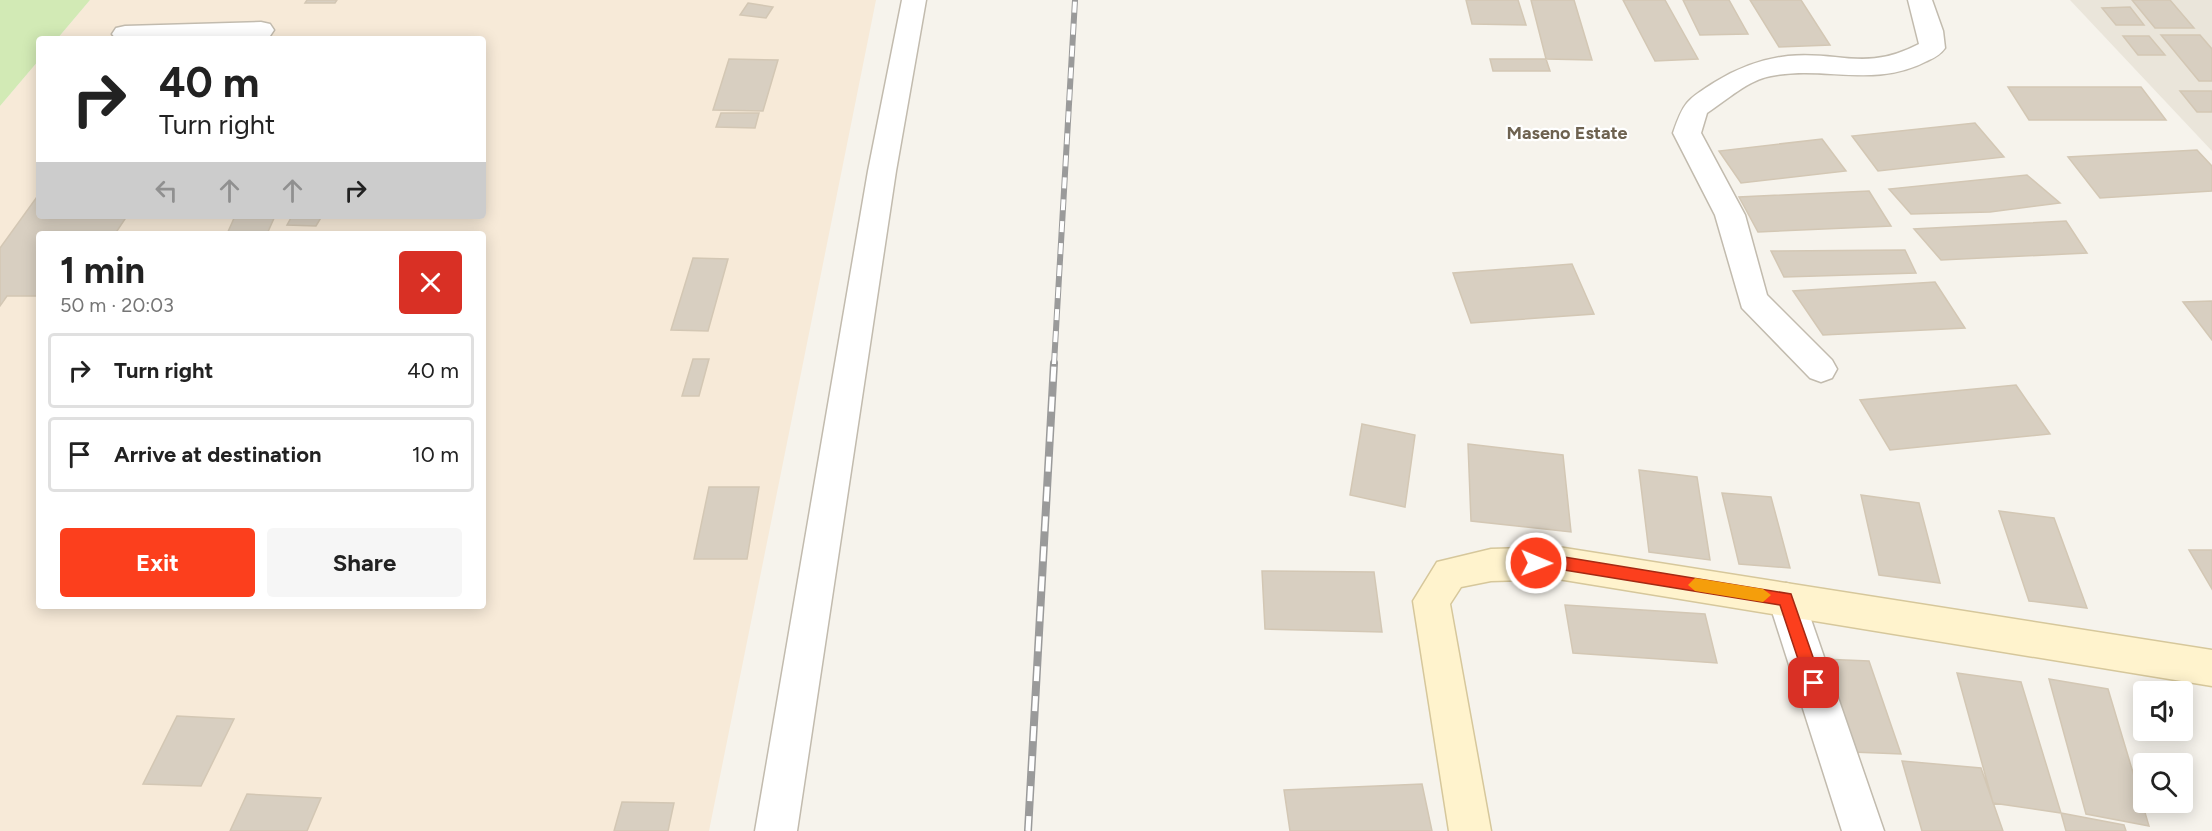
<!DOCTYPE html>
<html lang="en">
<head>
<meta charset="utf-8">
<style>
  :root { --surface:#fff; --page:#f6f6f6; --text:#222; --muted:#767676; --line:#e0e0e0; --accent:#fc3f1d }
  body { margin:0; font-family:Figtree,sans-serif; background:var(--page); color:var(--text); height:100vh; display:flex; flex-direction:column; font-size:22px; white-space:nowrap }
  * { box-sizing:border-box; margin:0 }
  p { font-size:20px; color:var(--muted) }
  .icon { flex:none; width:33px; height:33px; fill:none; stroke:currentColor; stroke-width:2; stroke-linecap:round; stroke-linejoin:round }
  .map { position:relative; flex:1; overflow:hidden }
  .side { position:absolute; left:36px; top:231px; width:450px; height:378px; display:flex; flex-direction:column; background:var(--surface); border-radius:6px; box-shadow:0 3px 15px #0003 }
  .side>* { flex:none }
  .guide { position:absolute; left:36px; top:36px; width:450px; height:183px; border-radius:6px; box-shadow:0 3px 15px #0003; background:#fff; color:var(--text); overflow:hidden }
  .tools { position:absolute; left:2133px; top:681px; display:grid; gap:12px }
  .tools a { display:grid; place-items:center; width:60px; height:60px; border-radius:6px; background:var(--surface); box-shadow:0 3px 15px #0003; font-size:30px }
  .pin { position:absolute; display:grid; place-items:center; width:51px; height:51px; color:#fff; margin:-26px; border-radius:12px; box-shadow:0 3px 9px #0006 }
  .me { position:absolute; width:66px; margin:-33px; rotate:91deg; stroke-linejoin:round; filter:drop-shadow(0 0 4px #0008) }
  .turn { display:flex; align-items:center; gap:21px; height:126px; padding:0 24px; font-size:27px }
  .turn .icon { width:78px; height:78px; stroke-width:2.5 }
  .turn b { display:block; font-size:42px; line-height:51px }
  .lanes { display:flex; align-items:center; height:57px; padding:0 24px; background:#0003; justify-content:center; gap:30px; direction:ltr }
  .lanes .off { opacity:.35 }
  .round { display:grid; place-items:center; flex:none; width:63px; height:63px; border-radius:6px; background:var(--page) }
  .head { display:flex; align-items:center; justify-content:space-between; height:102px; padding:0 24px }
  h1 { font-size:36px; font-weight:700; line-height:45px }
  .primary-button { display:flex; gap:12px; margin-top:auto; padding:12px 24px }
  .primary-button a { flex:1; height:69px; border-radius:6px; background:var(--accent); color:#fff; font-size:24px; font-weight:700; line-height:69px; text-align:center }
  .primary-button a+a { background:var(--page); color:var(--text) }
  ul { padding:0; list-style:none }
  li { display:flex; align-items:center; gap:18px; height:75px; margin:0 12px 9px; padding:0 12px; border:3px solid var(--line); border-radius:6px }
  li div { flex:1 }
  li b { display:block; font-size:22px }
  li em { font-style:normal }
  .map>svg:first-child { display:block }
  .residential { fill:#eae5da }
  .commercial { fill:#f7ead8; fill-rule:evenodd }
  .green { fill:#d2eab5 }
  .building { fill:#d8cfc1; stroke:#d3c7b4; stroke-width:1.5 }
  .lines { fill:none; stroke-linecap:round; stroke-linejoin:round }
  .street-casing { stroke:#c2bbae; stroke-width:3 }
  .secondary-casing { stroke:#d6c79b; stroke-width:3 }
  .street { fill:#fff; fill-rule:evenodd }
  .secondary { fill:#fff3cd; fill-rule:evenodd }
  .rail-far1-casing { stroke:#9a9a9a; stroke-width:6 }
  .rail-casing { stroke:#9a9a9a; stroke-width:8 }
  .rail-far1 { stroke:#fff; stroke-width:4; stroke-dasharray:11; stroke-linecap:butt }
  .rail { stroke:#fff; stroke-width:5; stroke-dasharray:15; stroke-linecap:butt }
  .route { fill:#fc3f1d; stroke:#a42913; stroke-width:1.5 }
  .slow { fill:#f59e0b }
  .labels { text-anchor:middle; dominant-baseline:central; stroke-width:4.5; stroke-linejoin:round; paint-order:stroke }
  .neighbourhood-label { font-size:18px; font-weight:bold; fill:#6e6250; stroke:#fff }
</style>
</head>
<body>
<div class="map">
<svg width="2212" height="831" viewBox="0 0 2212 831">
  <rect width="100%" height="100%" fill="#f6f3ec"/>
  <!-- residential -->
  <path class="residential" d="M2070 0H2212V151Z"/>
  <!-- commercial -->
  <path class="commercial" d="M90 0H876L709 831H0V106L39 60V216H483V39H57ZM39 234H483V606H39Z"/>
  <!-- green -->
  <path class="green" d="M0 0H90L57 39H39V60L0 106Z"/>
  <!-- building -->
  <path class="building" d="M307 0H337L335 3H305Z
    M1466 0H1518L1526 25 1472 24Z
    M1531 0H1574L1592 60 1546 59Z
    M1623 0H1665L1698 59 1655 61Z
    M1683 0H1729L1748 34 1700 35Z
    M1750 0H1801L1830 45 1779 47Z
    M2132 0H2170L2194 28H2155Z
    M748 3 773 7 766 18 740 15Z
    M2130 7 2144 25H2116L2102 8Z
    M2161 35H2200L2212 49V81H2199Z
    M2123 36H2149L2165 55H2138Z
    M729 59 778 60 763 111 713 110Z
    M1490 59H1546L1550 71H1493Z
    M2008 87H2141L2166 120H2029Z
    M2180 91H2212V112H2197Z
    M721 113H759L755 128 716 127Z
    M1975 123 2004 157 1878 171 1852 136Z
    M1822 139 1846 171 1741 183 1719 151Z
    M2197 150 2212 166V191L2100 198 2068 157Z
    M2027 175 2060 203 1990 212 1911 214 1889 189Z
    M1869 191 1891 226 1758 232 1739 197Z
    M39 194V216H127L115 234H39V296H7L0 306V248Z
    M235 216H275L267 234H227Z
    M292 216H322L316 226 287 225Z
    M2066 221 2087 253 1941 260 1914 229Z
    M1905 250 1916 273 1784 277 1771 251Z
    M693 258 728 259 708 331 671 330Z
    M1572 264 1594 314 1471 323 1453 273Z
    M1935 282 1965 328 1823 335 1793 291Z
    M2212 301V340L2183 302Z
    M693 359H709L699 396H682Z
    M2016 385 2050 434 1890 450 1860 400Z
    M1362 424 1415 435 1405 507 1350 495Z
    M1468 444 1563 455 1571 532 1471 521Z
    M1639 470 1697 477 1710 560 1649 552Z
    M709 487H759L747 559H694Z
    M1722 493 1771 497 1790 568 1739 564Z
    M1861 495 1919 503 1940 583 1879 575Z
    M1999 511 2054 518 2087 608 2029 601Z
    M2189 550H2212V589Z
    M1262 571 1374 572 1382 632 1265 629Z
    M1565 605 1705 614 1717 663 1573 653Z
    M1822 659 1869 661 1901 754 1852 752Z
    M1957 673 2021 682 2061 813 1993 803Z
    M2049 679 2108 689 2149 826 2086 814Z
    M177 716 234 719 201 786 143 784Z
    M1902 761 1981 768 2003 831H1922Z
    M1422 784 1432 831H1290L1284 790Z
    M247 794 321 798 307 831H230Z
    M622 802 674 803 668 831H614Z
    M2061 813 2124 825 2126 831H2066Z"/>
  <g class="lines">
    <defs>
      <path id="street" d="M902 0H926L896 171 797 831H755L868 171Z
        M1908 0H1932L1943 31 1945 48C1940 55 1934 58 1927 61 1874 89 1825 65 1771 76 1748 80 1727 100 1707 113L1701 133 1745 215 1767 295 1832 360 1837 369 1832 378 1821 382 1810 378 1742 308 1715 215 1673 133C1684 101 1687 100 1715 82 1738 68 1761 59 1788 56 1841 51 1865 72 1919 44Z
        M261 22 270 24 274 30 270 36 225 39H116L112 34 116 28 125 26Z
        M1786 583 1799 587 1804 599 1884 831H1842L1768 599 1773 587Z"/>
      <path id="secondary" d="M1558 547 2212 650V686L1558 579 1491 581 1461 587 1450 604 1491 831H1449L1413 601 1437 562 1491 549Z"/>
    </defs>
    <!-- street casing -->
    <use href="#street" class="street-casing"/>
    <!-- secondary casing -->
    <use href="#secondary" class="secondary-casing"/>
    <!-- street -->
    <use href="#street" class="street"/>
    <!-- secondary -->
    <use href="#secondary" class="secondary"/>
    <defs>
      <path id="rail-far1" d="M1054 364 1075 0"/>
      <path id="rail" d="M1028 831 1054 363"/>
    </defs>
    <!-- rail-far1 casing -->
    <use href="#rail-far1" class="rail-far1-casing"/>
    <!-- rail casing -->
    <use href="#rail" class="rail-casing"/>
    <!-- rail-far1 -->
    <use href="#rail-far1" class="rail-far1"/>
    <!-- rail -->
    <use href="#rail" class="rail"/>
  </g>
  <!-- route -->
  <path class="route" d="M1558 556 1791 594 1822 683 1819 689 1814 691 1808 689 1780 605 1558 569 1536 570 1528 563 1536 557Z"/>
  <!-- slow -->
  <path class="slow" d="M1695 578 1763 589 1771 595 1763 602 1695 591 1688 585Z"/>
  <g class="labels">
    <!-- neighbourhood labels -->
    <g class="neighbourhood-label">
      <text x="1567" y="133">Maseno Estate</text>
    </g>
  </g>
</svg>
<div class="tools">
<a><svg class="icon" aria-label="sound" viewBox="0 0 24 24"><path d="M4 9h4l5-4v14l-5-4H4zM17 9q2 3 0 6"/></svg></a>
<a><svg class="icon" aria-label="search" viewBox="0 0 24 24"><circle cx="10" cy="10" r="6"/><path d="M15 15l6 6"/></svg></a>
</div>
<div class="pin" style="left:1814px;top:683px;background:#d93025"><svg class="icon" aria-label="arrive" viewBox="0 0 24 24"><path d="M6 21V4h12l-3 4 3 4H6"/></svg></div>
<svg class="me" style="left:1536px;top:563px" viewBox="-20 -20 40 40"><circle r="17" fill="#fc3f1d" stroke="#fff" stroke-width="3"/><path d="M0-11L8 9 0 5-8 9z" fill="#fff"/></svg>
<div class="guide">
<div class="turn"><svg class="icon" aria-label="right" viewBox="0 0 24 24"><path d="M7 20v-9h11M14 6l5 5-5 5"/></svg><div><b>40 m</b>Turn right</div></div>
<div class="lanes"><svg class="icon off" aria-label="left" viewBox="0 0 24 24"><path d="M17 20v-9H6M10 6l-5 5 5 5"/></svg><svg class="icon off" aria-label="ahead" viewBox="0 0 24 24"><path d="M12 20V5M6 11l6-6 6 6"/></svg><svg class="icon off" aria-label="ahead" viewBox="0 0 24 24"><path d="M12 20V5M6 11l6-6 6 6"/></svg><svg class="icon" aria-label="right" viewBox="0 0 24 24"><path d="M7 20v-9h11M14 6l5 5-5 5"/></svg></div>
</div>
<section class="side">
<div class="head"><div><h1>1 min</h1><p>50 m · 20:03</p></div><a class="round" style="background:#d93025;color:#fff"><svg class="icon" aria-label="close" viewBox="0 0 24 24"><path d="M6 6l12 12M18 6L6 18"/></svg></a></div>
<ul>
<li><svg class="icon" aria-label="right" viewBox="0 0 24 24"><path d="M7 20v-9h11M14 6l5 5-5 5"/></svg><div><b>Turn right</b></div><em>40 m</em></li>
<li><svg class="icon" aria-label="arrive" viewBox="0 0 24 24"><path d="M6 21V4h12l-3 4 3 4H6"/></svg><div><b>Arrive at destination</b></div><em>10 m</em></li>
</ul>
<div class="primary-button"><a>Exit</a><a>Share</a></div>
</section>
</div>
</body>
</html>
